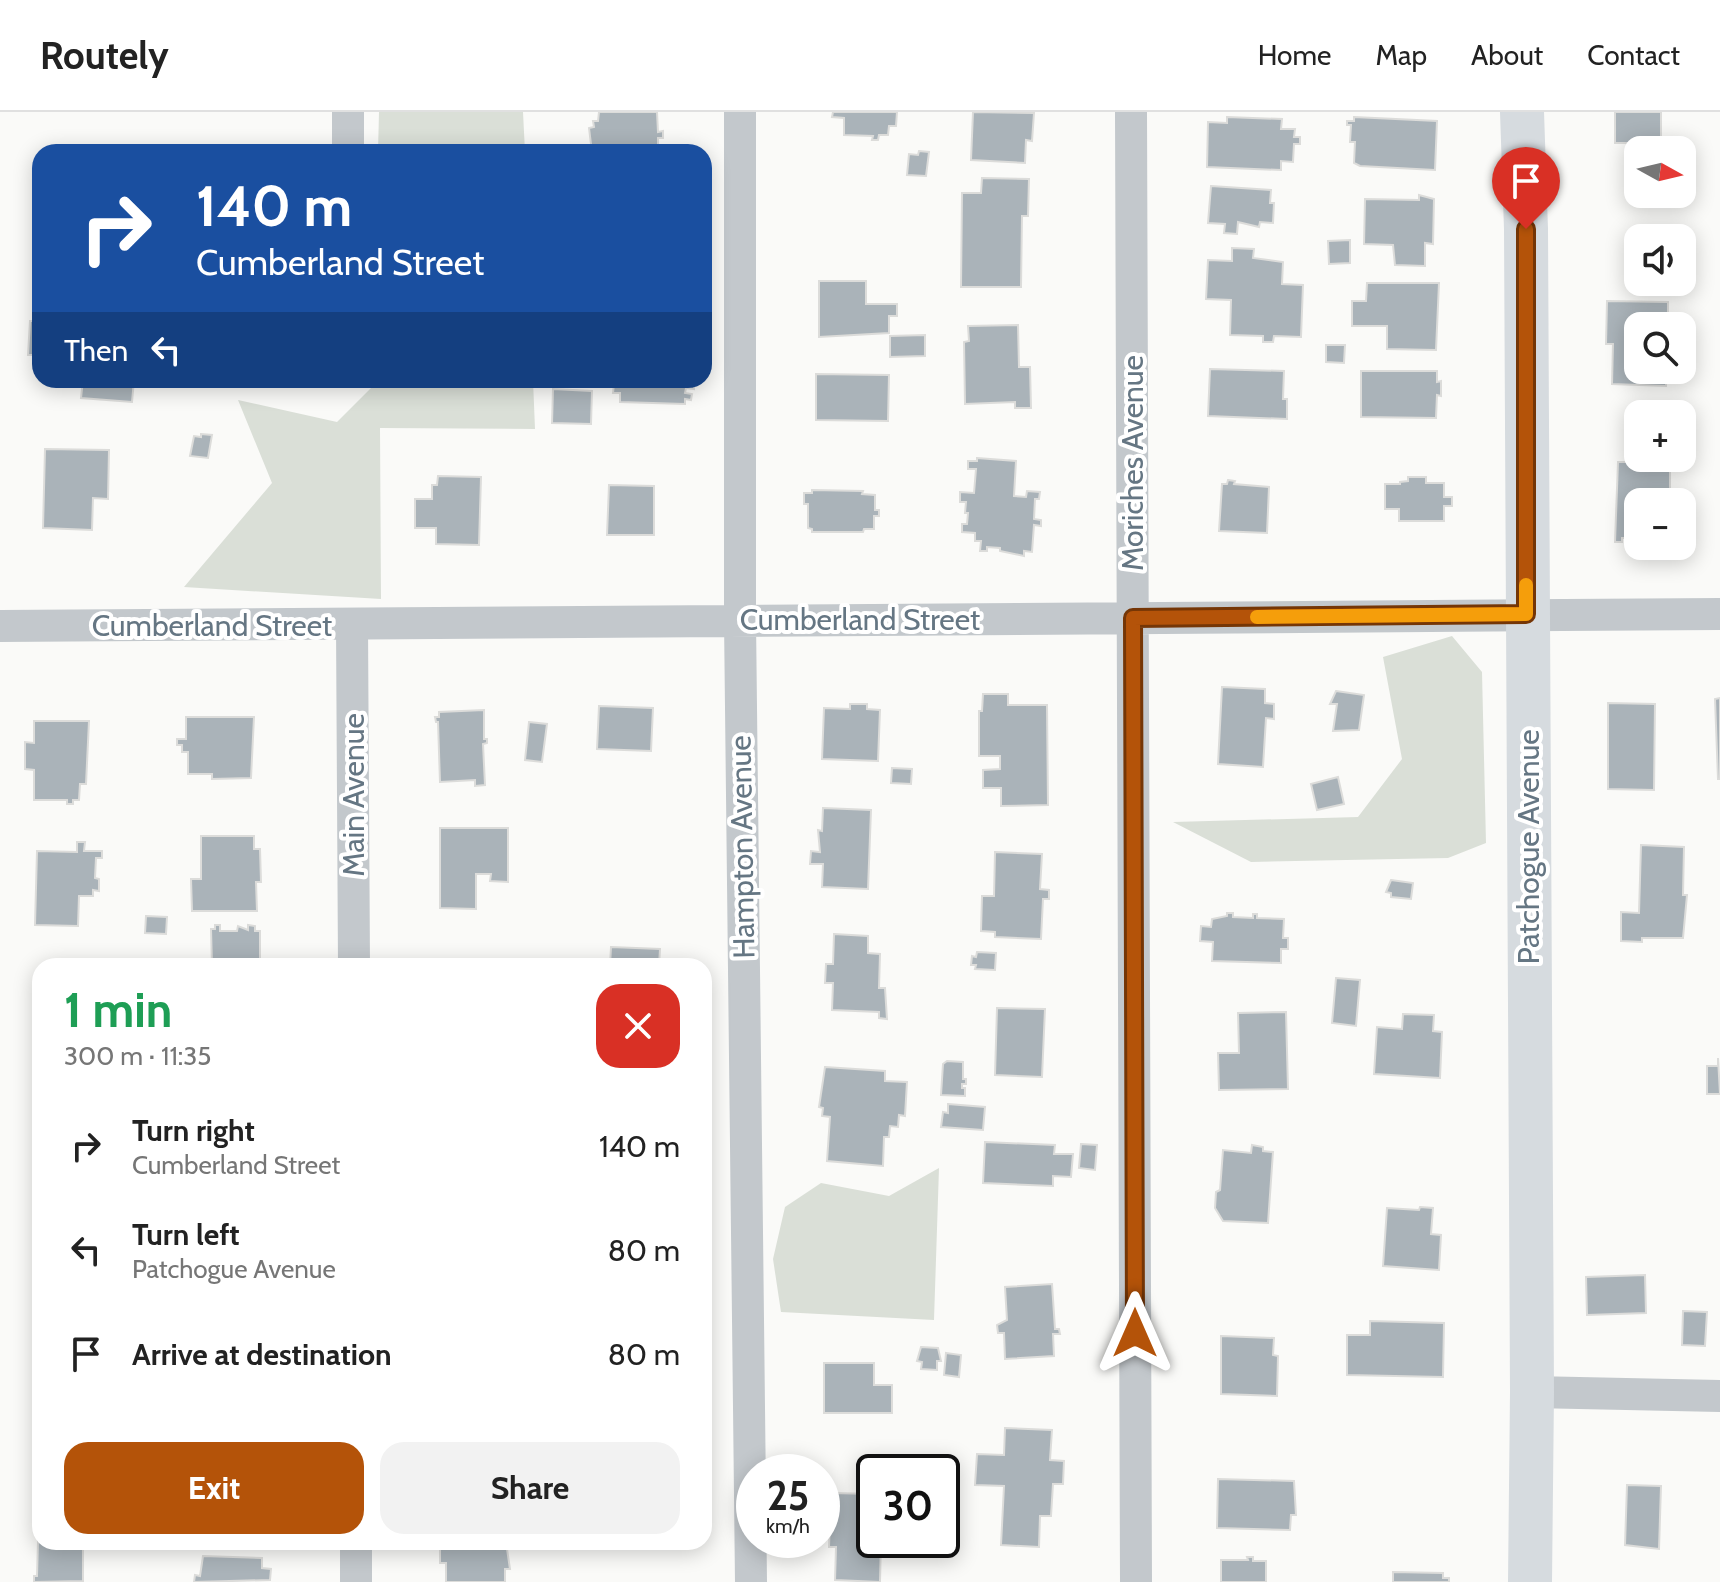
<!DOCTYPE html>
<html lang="en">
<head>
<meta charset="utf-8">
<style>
  :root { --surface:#fff; --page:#f2f2f2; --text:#222; --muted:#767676; --line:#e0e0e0; --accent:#b45309 }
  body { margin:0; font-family:Cabin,sans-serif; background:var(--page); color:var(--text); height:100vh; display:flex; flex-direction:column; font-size:30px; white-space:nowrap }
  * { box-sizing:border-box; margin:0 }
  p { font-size:26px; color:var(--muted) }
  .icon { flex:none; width:44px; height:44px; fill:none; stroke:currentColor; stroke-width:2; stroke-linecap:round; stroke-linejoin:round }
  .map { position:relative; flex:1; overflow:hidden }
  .drawer { position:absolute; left:32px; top:846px; width:680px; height:592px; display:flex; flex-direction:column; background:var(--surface); border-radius:24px; box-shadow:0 4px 20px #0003 }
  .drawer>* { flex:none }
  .top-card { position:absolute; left:32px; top:32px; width:680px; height:244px; border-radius:24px; box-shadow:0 4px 20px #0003; background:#1a4fa0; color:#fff; overflow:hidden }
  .needle { width:52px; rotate:98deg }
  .tools { position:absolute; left:1624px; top:24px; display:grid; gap:16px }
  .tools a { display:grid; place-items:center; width:72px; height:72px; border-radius:16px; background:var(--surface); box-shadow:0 4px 20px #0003; font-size:40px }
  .speed { position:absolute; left:736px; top:1342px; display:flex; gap:16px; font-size:40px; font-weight:700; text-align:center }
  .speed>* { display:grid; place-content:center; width:104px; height:104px; border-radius:50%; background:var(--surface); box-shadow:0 4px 20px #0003; line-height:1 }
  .speed small { font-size:20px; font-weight:400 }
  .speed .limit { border:4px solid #111; border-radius:12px; background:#fff; color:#111 }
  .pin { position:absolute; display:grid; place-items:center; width:68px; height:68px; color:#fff; margin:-82px -34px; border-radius:50% 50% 50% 0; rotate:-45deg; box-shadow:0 0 8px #0007 }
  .pin .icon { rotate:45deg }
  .me { position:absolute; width:88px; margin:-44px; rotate:0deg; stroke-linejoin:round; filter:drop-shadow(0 0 6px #0008) }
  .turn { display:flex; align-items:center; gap:28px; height:168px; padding:0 32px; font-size:36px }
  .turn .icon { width:104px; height:104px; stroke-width:2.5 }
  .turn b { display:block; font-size:56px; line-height:68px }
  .then { display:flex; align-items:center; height:76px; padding:0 32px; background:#0003; gap:16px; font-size:30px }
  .round { display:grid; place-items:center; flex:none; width:84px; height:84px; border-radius:24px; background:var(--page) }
  .overview { display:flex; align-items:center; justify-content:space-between; height:136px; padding:0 32px }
  h1 { font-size:48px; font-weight:700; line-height:60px; color:#1e9e55 }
  .action { display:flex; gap:16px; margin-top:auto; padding:16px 32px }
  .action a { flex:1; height:92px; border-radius:24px; background:var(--accent); color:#fff; font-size:32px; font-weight:700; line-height:92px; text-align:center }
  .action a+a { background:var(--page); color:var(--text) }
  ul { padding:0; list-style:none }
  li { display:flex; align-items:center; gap:24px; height:104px; padding:0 32px }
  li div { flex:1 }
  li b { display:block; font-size:30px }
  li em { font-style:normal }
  header { display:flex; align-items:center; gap:48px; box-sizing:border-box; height:112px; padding:0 40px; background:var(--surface); border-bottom:2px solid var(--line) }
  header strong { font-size:38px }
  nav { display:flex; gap:44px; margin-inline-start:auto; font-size:28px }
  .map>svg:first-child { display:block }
  .green { fill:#dadfd7 }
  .building { fill:#aab3b9; stroke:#dcdcda; stroke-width:2 }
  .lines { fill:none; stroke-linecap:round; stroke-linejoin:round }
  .street { stroke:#c3c8cc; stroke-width:32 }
  .secondary { stroke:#d6dbdf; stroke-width:44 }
  .route-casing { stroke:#753606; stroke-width:20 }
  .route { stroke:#b45309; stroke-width:14 }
  .slow { stroke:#f59e0b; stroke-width:14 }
  .labels { text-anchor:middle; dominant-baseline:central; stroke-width:8; stroke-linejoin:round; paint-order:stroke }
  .street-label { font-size:30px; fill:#657683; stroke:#fff }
</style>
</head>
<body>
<header>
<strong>Routely</strong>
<nav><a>Home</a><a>Map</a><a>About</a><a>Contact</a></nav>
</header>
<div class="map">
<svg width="1720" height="1470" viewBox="0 0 1720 1470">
  <rect width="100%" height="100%" fill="#fafaf8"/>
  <!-- green -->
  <path class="green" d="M379 0H523L525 40H378Z
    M374 268H533L535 317 380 316 381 487 184 475 272 371 238 288 337 310 374 273Z
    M1452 524 1482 560 1486 731 1448 746 1251 750 1173 710 1358 705 1402 647 1383 545Z
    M939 1056 934 1208 781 1200 773 1147 785 1095 821 1071 889 1084Z"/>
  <!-- building -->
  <path class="building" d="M599 0H657L658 20 663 19V26H658V40H592L589 16 594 15 593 9H598Z
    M833 0H897L896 14H889L888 23H879L878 28H872L873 24 844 23V6L832 5Z
    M973 0 1034 1 1032 29 1026 28 1025 51 971 48Z
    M1615 0H1661V31H1615Z
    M1227 5 1282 7 1281 17H1295L1294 25H1300V32H1294L1293 50 1281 49V58L1207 55 1208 10 1227 11Z
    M1354 5 1437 9 1435 58 1360 54 1354 51 1355 30H1350L1351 13H1347V9H1354Z
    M919 39 929 40 926 64 907 63 909 42 918 43Z
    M982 66 1029 67 1028 104H1022L1021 175H961L962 81H981Z
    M1211 74 1271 78 1270 91H1274L1273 111 1260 110 1259 115 1238 110 1237 122 1224 121 1225 112 1208 111Z
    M1419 83 1434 87 1433 132 1425 131V154L1395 153 1393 133 1364 132 1365 87 1419 88Z
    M1350 128V151L1329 152 1328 129Z
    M1232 136 1254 137 1253 146 1283 150 1282 172 1303 173 1301 225 1274 224 1273 230H1263V224L1230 223 1231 188 1206 187 1208 148 1232 149Z
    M819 169H866V192H897V204H889V221L819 225Z
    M1367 171H1439L1436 238 1387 237V214H1352V189H1366Z
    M38 182H40V258H36V243H28L30 209H37Z
    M1607 189 1668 190V214H1638V258H1667L1666 274 1612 272 1613 232H1606Z
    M1018 213 1019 255H1030L1031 296H1015V290L965 292 964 230 969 229 968 214Z
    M925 223V244L890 245V224Z
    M1326 233H1345L1344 251 1326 250Z
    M1210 257 1284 259 1283 287H1287V307L1208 304Z
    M1361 259H1437V270L1441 269V284L1437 283 1436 306 1361 305Z
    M816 262 889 263 888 309 816 308Z
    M83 268H134L132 290 81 286Z
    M622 268H694V277L686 276 685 281 692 282 691 288 685 287V292L620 290V281H613L614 272H622Z
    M553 277 592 279 591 312 552 311Z
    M201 322 212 323 208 346 190 344 194 324 201 325Z
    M45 337 109 338 108 387 93 386 92 418 43 416Z
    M977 346 1016 349 1014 384 1026 385 1027 379 1040 380 1039 387H1035L1034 407 1041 408V414L1034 413 1032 440 1024 439V444L1000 439V436L987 435V439H980L981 429H975V421L962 420V412H967L968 401H965L966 390H960V380L974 381 976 357H968V349H977Z
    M1618 350H1670V390H1638V426H1622V430H1615Z
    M438 364 481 365 479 433 436 432V416H415V387H432V373H437Z
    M1408 365H1426V371H1444V385H1452V394H1444V409H1399V397H1385V372H1400V370L1408 369Z
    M1228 368 1235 369 1234 372 1269 375 1267 421 1219 419 1222 372H1227Z
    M609 373 654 374V423H607Z
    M812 378 863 379 862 382 875 383V398H879V404H874V417H864L863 420H812V417L808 416V392H804V381H812Z
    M1222 575 1265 577V591L1274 592V607L1266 606 1263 655 1218 652Z
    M1336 579 1364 583 1359 618 1333 619 1337 592H1330Z
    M983 582H1008V593H1047L1048 693 1001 694V676H983V658L1000 657V644H979V599H982Z
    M1720 586V667H1718L1715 587Z
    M1608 591 1655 592 1654 678 1608 677Z
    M850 592H867V597L880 598 878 649 822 647 824 596 850 597Z
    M599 594 653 596 651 639 597 637Z
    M484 598V627H487V631L483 632 485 673 475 674V668L440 670 438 610H436L435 605H439V600Z
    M186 605H254L251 666 212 667V662H188V640H182V633H177V627H186Z
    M34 609H89L86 672H80L79 688H73V692H67V688H34V658L25 657V630L34 631Z
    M529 610 547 612 542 650 525 648Z
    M892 656 912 657 911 672 891 671Z
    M1338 665 1344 692 1317 698 1311 672Z
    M823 696 871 698 868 777 822 775 823 752H810L811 739 820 740 818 718 822 719Z
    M440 716H508V770L490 769 491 762H476V797L440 796Z
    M201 724H254V737H260L261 770H256L257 799H192L191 767H201Z
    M77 730H85L84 739H102V746H96L95 766 99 767V779L93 778V784H79L78 814 35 813 37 739 77 740Z
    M1641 733 1684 735 1683 783H1687L1683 826H1642V830L1621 829V800L1639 801Z
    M995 740 1042 742 1040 777 1049 778V787H1043L1041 827 995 825V820L981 819 982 784H994Z
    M1391 768 1413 771 1411 787 1391 785V781L1386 780Z
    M1227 801H1233V805L1253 806V802H1257V806L1284 807 1283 826H1288V837H1281V851L1212 849 1213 830 1200 829 1201 814 1211 815 1212 807 1227 804Z
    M146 804 167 805 166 822 145 821Z
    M215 813H220V819H237L238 814 248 818V813L255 814V819H260V854H212L211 817H215Z
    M834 822 868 824V841L880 842 879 876H885L887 907 879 906V900L832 898 833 871H825L826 852H833Z
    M611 835 660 837 659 854H610Z
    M977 840 996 841 995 858 975 857 976 853H971L972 844 976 845Z
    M1336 866 1360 868 1356 914 1332 911Z
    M997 896 1045 897 1042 965 995 963Z
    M1286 900 1288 977 1219 978 1218 941H1239L1238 901Z
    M1403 902 1434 903 1433 919 1442 920 1440 966 1374 962 1377 915 1402 917Z
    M1718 946 1720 982H1707V954H1718Z
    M947 949 963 950V967H966V972H962V976H965V984L941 983 943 952Z
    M825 955 885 959V969L907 970 905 1004 899 1003 898 1015 890 1014 889 1025H884L883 1054 827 1049 830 1005 822 1004 823 996 819 995Z
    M948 992 985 995 983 1018 941 1015 943 1000 948 1001Z
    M985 1030 1055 1033 1054 1042H1073L1071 1065 1053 1064V1074L983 1071Z
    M1081 1032 1097 1033 1095 1058 1079 1056Z
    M1252 1033 1263 1035V1039L1273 1040 1268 1111 1223 1109 1215 1096 1216 1080 1220 1078 1223 1038 1251 1041Z
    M36 1061H40V1151L34 1150Z
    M1420 1095 1433 1096 1431 1122 1441 1123 1439 1158 1383 1154 1387 1096 1419 1098Z
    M1645 1163 1646 1201 1587 1203 1586 1165Z
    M1052 1172 1055 1217H1059L1060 1222H1053L1054 1244 1005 1247 1004 1221H998L997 1213 1007 1208 1005 1175Z
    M1683 1199 1707 1200 1705 1234 1682 1233Z
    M1370 1209 1444 1211 1443 1265 1347 1263V1223H1370Z
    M1221 1224 1274 1226 1273 1243 1278 1244 1277 1284 1221 1282Z
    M921 1235 938 1236 941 1249H937V1258L921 1257 922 1250 917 1249Z
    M946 1241 961 1243 959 1265 944 1263Z
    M824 1251H874V1273H892V1301H824Z
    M1005 1316 1052 1318 1050 1348 1064 1349 1063 1372H1053L1051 1404H1040L1039 1435 1001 1433 1004 1374 975 1373 977 1342 1004 1343Z
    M1218 1367 1294 1369 1296 1403H1291L1290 1418 1217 1416Z
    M1627 1373 1661 1374 1659 1437 1625 1433Z
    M831 1381 874 1382V1428H881L880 1470 835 1468 836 1435H829Z
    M39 1395 40 1430H83V1469L34 1470V1464H37Z
    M446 1430H506L510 1457H505V1470H446V1451H440V1437H446Z
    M203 1444 262 1446V1456L271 1457 270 1468 194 1470 195 1463 200 1464Z
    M1247 1445H1253V1449H1266V1470H1221V1448H1248Z
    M1393 1460 1443 1461V1466H1449V1470H1393Z"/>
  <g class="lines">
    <!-- street -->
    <path class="street" d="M348 0V40
      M740 0V508L751 1470
      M1131 0 1136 1470
      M352 512 354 854
      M0 514 1720 502
      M1532 1280 1720 1284
      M356 1430V1470"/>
    <!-- secondary -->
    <path class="secondary" d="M1522 0 1526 117 1532 1280 1530 1470"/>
  </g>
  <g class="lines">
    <defs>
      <path id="route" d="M1135 1221 1133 506 1526 502V117"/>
    </defs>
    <!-- route casing -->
    <use href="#route" class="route-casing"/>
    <!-- route -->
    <use href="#route" class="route"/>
    <!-- slow -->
    <path class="slow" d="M1257 505 1526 502V473"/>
  </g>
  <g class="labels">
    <!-- street labels -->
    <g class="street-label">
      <text transform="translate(1132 351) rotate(-90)">Moriches Avenue</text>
      <text x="860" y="507">Cumberland Street</text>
      <text x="212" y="513">Cumberland Street</text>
      <text transform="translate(353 683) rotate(-90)">Main Avenue</text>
      <text transform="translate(742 735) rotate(-91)">Hampton Avenue</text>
      <text transform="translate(1528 735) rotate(-90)">Patchogue Avenue</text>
    </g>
  </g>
</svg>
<div class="tools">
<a><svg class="needle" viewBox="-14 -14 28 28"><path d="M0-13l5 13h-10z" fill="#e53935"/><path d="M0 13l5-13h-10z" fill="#767676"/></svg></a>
<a><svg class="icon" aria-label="sound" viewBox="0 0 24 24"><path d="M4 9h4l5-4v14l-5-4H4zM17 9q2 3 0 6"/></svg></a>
<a><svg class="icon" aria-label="search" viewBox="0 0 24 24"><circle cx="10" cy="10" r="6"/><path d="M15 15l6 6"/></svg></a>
<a>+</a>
<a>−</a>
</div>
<div class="speed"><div>25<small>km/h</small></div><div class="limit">30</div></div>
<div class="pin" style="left:1526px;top:117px;background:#d93025"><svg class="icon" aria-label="arrive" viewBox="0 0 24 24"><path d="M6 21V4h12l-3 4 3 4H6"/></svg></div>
<svg class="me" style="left:1135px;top:1221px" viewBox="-20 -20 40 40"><path d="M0-17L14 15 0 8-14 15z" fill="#b45309" stroke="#fff" stroke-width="4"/></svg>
<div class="top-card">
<div class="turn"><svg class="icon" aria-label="right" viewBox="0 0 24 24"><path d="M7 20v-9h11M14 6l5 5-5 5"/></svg><div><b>140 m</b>Cumberland Street</div></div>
<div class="then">Then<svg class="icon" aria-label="left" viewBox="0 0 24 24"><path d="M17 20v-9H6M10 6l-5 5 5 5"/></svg></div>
</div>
<section class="drawer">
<div class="overview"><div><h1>1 min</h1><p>300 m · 11:35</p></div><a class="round" style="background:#d93025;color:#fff"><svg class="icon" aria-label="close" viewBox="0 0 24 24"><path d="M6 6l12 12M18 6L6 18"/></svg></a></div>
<ul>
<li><svg class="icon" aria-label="right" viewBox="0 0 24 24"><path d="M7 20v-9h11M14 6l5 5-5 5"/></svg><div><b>Turn right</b><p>Cumberland Street</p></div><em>140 m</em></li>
<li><svg class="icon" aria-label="left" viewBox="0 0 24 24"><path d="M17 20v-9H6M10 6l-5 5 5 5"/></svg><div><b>Turn left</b><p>Patchogue Avenue</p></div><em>80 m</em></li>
<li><svg class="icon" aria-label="arrive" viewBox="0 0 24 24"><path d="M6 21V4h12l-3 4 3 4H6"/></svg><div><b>Arrive at destination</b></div><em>80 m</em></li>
</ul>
<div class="action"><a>Exit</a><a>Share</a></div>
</section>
</div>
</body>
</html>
